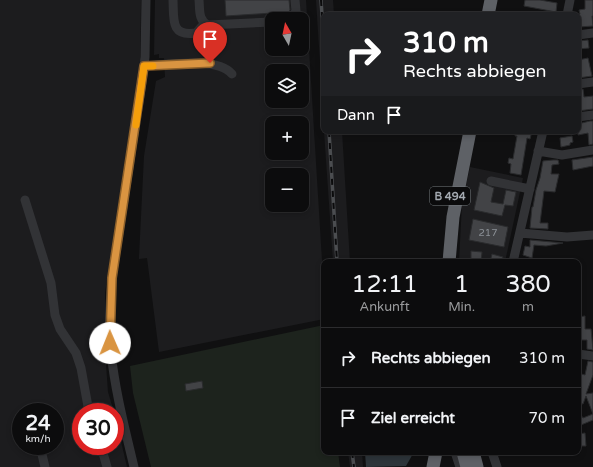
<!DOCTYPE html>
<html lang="de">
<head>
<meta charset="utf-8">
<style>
  :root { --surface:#0c0c0d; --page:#1a1a1b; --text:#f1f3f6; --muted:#9a9b9d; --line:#2c2c2e }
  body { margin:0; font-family:"Varela Round",sans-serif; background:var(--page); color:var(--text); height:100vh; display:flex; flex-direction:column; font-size:15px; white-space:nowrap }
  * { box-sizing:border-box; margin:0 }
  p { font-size:13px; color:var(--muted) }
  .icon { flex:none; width:22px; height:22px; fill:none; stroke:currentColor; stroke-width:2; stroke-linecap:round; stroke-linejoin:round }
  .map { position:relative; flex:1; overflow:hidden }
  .details { position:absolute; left:321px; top:259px; width:260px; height:196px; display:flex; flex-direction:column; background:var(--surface); border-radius:8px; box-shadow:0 2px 6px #0003,0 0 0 1px var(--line) }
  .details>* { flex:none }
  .hud { position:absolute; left:321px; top:12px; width:260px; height:122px; border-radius:8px; box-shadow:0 2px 6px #0003,0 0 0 1px var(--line); background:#202124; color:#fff; overflow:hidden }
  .needle { width:26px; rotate:351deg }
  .fabs { position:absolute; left:265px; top:12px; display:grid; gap:8px }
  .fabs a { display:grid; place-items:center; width:44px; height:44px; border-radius:8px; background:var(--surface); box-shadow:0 2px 6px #0003,0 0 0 1px var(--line); font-size:20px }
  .speed { position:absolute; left:12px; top:403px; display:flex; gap:8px; font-size:20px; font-weight:700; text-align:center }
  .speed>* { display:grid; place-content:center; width:52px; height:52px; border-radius:50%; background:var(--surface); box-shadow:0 2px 6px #0003,0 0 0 1px var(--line); line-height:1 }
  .speed small { font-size:10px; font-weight:400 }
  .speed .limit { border:6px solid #d22; background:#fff; color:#111 }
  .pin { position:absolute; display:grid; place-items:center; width:34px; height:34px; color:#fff; margin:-41px -17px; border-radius:50% 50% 50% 0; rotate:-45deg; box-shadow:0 0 4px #0007 }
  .pin .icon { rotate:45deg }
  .me { position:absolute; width:44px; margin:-22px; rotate:359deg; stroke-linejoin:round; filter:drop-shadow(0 0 3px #0008) }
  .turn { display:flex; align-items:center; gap:14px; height:84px; padding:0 16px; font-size:18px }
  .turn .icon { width:52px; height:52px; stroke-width:2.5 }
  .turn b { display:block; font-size:28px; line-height:34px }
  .then { display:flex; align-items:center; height:38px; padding:0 16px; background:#0003; gap:8px; font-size:15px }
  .eta { display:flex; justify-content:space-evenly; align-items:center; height:68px; text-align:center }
  .eta b { font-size:24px; font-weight:600; line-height:28px }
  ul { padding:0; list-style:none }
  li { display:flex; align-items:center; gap:12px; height:60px; padding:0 16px; border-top:1px solid var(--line) }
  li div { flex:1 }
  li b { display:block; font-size:15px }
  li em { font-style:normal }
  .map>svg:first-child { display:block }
  .built { fill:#1c1c1e; fill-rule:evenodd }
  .green { fill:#1d231d }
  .water { fill:#2d353a }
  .building { fill:#424346; stroke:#2a2b2d }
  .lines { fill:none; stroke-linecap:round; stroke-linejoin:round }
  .minor { stroke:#323336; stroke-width:9 }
  .highway { stroke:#5e6166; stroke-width:13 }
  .rail-casing { stroke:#4b4d50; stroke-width:3.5 }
  .rail { stroke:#0b0b0c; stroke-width:2; stroke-dasharray:6; stroke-linecap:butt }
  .route-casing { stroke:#8d602a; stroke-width:10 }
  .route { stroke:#d99441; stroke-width:7 }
  .slow { stroke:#f59e0b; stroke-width:7 }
  .labels { text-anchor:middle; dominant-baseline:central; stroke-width:3; stroke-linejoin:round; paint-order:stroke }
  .number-label { font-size:10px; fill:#8b9096 }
  .shield { fill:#0b0b0c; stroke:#757a7f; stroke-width:1 }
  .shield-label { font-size:11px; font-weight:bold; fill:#a3a9b0 }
</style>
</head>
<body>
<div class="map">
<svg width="593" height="467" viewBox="0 0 593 467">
  <rect width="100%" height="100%" fill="#101011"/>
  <!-- built -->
  <path class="built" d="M0 0H141L140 61 105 293V351L108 392 114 412H81V446H115V416L127 467H0ZM21 412H55V446H21Z
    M155 0H306L324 293V319L159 352 147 258 139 259V257L144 156 156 81 165 77 164 58H159V54L154 55ZM272 19H302V49H272ZM272 71H302V101H272ZM272 123H302V153H272ZM272 175H302V205H272Z
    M316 0H333L334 15H324V125Z
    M324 131H342L350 262H333Z
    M470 167 523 178 505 262H459L462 203Z
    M348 452H362L363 467H350Z"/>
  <!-- green -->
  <path class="green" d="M324 325V452H338L340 467H151L133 393 130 366Z"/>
  <!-- water -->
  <path class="water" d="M365 452H414L406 466 366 467Z"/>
  <!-- building -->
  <path class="building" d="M225 0H289L290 10 288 12 226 16Z
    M525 0H540L557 3 556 12 524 6Z
    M585 0H593V16H592L593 26 579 27 577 15 580 14 579 10 585 9Z
    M588 40 589 48 578 49V41Z
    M588 58 592 76 578 78V60Z
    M583 89 584 97 593 96V109L578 111V107L580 106 578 90Z
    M590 121H593V144L589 145 588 133 578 135V124Z
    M516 131H532L530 139 527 138 521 175 510 173 511 164 508 163 509 158 513 159 517 136H515Z
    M572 136 573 142 570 143V145L561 147 560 138Z
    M593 157V166L573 170 572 160Z
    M553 160H558L559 164 552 165 551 174H559L555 192 544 191 540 223H548V229L530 228 532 207H533L536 190 540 178 543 161Z
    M480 182 494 188 491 202 503 204 506 190 516 192 513 206 505 205 502 216 474 210Z
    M473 219 508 227 504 247 469 240Z
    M530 240 563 243 546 246 534 245 532 258 523 255 525 246 530 247Z
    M471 251 482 252 481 262H471Z
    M492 254 503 257 501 262H490Z
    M585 316V329H591L593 350 587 349V340H578V317Z
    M588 361 593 362V375L586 394 593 393V414L586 396 583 404 578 403V384L580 379H578V373L585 375Z
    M202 381 203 388 186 391 185 384Z
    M578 411 583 418 593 414V420L581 425 578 420Z
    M585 433 586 446H578V434Z"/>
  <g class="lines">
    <!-- minor -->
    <path class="minor" d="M173 0C174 19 170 37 196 33L204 24
      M199 0C200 10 198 20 208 25L272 22
      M567 15 570 0
      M291 19 296 11 295 0
      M578 35 593 33
      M144 66C167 65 216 56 232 74
      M578 84 593 82
      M578 117 593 115
      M538 151 562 155 593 150
      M491 181 530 189
      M25 200 51 283 55 315 60 329 76 353 81 368 89 412
      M520 233 567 237 593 235
      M513 262 543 131
      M578 354 593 356
      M40 446 45 467
      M101 446 107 467
      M455 452 460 467
      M492 452 497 467
      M134 467C125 429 115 391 111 352 108 327 110 303 112 278L142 82 145 57 146 0"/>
    <!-- highway -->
    <path class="highway" d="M488 15 491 0
      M449 262 453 217 470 131
      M463 452 467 467
      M473 452 477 467
      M433 467 436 452"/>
    <defs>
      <path id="rail" d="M321 0 324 45
        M329 131 337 262
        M352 452 354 467"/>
    </defs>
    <!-- rail casing -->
    <use href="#rail" class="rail-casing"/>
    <!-- rail -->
    <use href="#rail" class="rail"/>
  </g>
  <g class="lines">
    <defs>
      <path id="route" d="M110 343 112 278 144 66 210 63"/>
    </defs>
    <!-- route casing -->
    <use href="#route" class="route-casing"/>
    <!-- route -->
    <use href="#route" class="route"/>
    <!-- slow -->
    <path class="slow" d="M136 125 144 66H153"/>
  </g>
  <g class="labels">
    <!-- number labels -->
    <g class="number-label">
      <text x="488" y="233">217</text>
    </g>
    <!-- shield labels -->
    <rect class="shield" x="430" y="187" width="40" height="18" rx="3"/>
    <g class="shield-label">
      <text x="450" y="196">B 494</text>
    </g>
  </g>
</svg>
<div class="fabs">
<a><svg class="needle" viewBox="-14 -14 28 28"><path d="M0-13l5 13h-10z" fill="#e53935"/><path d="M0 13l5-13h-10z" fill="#9a9b9d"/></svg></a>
<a><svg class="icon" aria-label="layers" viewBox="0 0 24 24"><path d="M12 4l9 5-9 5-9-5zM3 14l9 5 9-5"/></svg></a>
<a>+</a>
<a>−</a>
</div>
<div class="speed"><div>24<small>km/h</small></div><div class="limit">30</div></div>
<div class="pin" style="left:210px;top:63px;background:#d93025"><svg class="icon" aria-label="arrive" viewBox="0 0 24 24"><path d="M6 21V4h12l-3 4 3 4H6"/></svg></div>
<svg class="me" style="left:110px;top:343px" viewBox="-20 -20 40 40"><circle r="19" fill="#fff"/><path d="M0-13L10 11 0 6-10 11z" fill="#d99441"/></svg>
<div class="hud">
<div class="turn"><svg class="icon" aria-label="right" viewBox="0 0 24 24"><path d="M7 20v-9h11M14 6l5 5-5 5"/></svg><div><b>310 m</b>Rechts abbiegen</div></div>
<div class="then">Dann<svg class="icon" aria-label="arrive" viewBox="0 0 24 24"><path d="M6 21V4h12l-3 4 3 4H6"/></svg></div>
</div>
<section class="details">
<div class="eta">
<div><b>12:11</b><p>Ankunft</p></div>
<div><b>1</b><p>Min.</p></div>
<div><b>380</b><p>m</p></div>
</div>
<ul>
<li><svg class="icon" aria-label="right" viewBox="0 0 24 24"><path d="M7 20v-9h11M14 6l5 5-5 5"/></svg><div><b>Rechts abbiegen</b></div><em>310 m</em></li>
<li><svg class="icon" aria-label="arrive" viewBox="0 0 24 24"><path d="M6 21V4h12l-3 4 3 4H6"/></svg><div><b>Ziel erreicht</b></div><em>70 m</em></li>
</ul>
</section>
</div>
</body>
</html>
